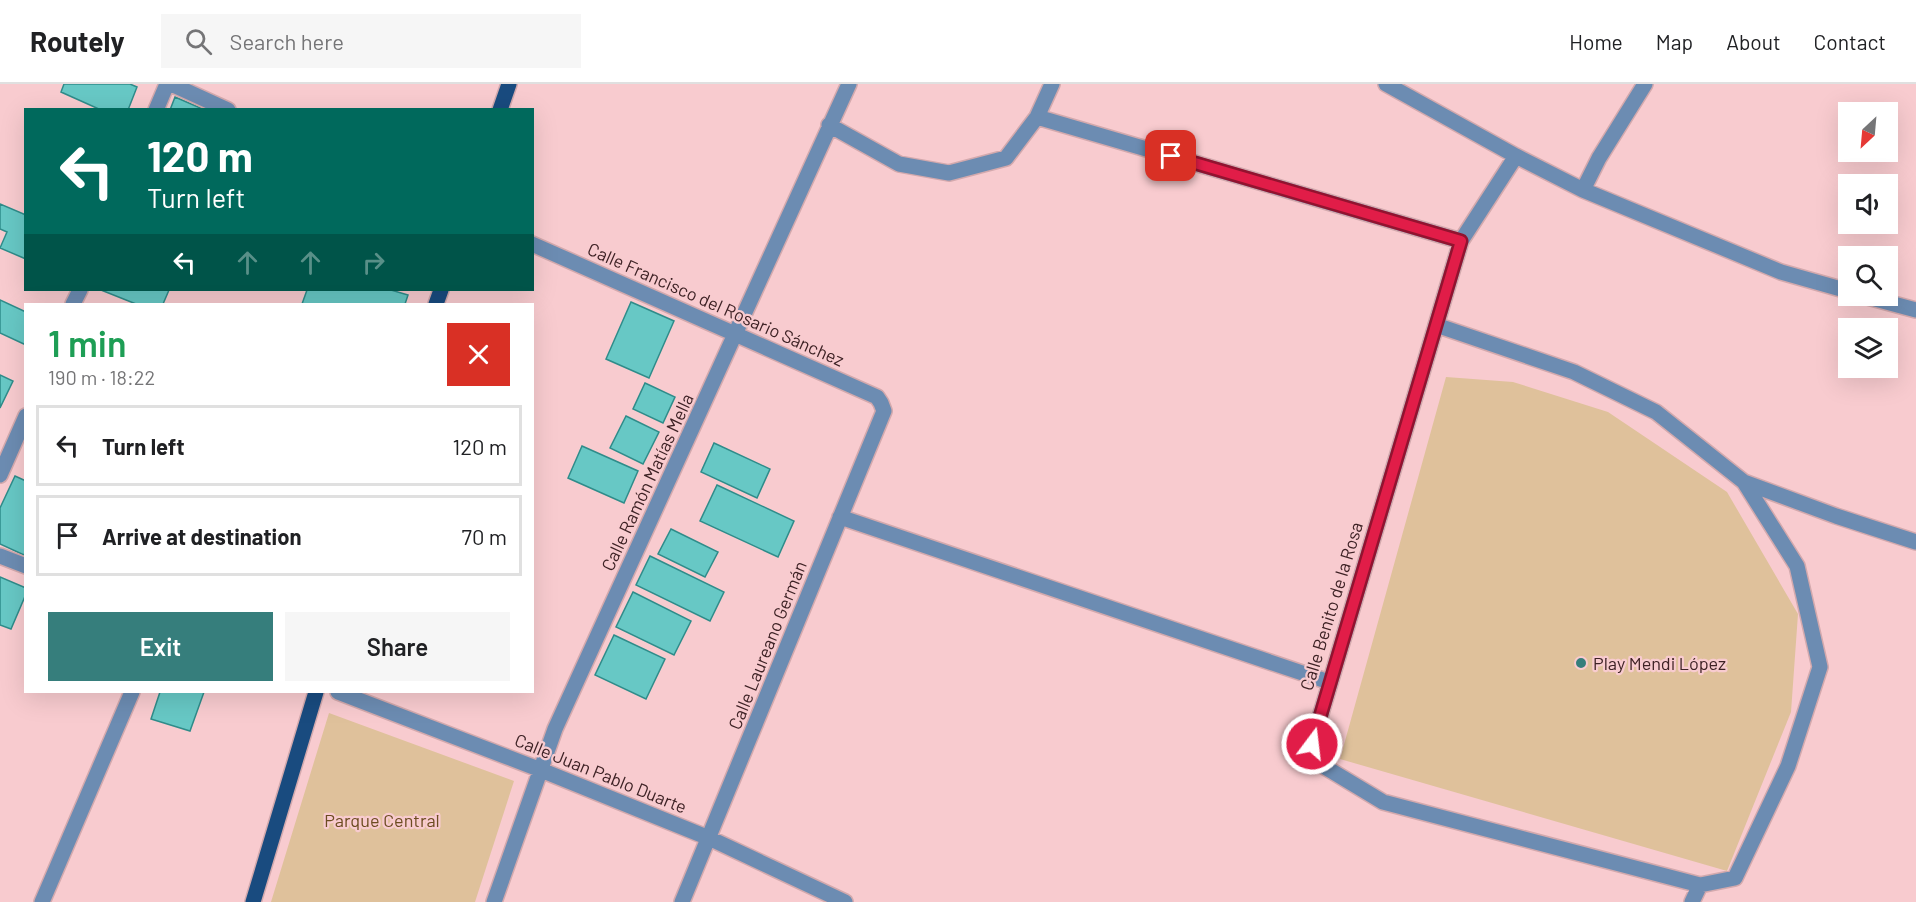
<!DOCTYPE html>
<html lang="en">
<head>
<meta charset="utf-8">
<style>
  :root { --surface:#fff; --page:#f6f6f6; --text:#202124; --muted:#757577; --line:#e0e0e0; --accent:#367e7c }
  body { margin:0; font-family:Barlow,sans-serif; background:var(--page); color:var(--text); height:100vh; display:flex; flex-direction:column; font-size:22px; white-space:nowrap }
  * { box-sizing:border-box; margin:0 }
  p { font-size:20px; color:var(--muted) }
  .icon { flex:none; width:33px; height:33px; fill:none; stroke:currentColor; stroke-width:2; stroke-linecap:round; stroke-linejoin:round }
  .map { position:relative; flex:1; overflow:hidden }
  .details { position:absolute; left:24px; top:219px; width:510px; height:390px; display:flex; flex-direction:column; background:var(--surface); border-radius:0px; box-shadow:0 6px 24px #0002 }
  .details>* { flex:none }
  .guide { position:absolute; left:24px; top:24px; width:510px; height:183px; border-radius:0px; box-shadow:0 6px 24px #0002; background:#00695c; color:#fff; overflow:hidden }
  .needle { width:39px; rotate:206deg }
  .buttons { position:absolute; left:1838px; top:18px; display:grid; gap:12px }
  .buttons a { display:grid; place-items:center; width:60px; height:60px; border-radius:0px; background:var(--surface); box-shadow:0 6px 24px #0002; font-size:30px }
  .pin { position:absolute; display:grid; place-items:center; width:51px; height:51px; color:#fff; margin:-26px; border-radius:12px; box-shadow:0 3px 9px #0006 }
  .me { position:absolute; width:66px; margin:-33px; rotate:15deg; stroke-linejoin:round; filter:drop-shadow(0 0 4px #0008) }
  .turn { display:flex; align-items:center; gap:21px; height:126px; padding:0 24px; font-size:27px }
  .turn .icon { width:78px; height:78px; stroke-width:2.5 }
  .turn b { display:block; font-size:42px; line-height:51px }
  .lanes { display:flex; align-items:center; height:57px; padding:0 24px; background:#0003; justify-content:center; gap:30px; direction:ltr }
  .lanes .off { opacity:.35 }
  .round { display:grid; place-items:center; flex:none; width:63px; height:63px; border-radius:0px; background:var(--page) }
  .head { display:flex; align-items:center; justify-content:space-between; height:102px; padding:0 24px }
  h1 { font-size:36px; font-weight:600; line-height:45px; color:#1e9e55 }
  .action { display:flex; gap:12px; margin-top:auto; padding:12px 24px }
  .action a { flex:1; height:69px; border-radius:0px; background:var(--accent); color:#fff; font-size:24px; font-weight:600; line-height:69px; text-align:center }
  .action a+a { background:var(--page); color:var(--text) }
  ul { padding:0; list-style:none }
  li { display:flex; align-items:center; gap:18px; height:81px; margin:0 12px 9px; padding:0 12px; border:3px solid var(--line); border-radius:0px }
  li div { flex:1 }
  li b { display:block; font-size:22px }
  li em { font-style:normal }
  header { display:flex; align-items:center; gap:36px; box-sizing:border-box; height:84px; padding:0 30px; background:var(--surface); border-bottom:2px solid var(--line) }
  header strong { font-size:28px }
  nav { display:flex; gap:33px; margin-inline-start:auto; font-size:21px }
  .search { width:420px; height:54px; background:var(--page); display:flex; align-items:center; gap:15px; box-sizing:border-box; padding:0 21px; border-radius:0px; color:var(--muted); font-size:22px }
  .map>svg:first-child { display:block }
  .green { fill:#dfc19b }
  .building { fill:#67c8c5; stroke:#2f8c8a; stroke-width:1.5 }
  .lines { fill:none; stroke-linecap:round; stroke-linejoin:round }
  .minor-casing { stroke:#d3a9ad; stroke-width:18 }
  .major-casing { stroke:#d3a9ad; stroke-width:18 }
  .minor { stroke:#6c8cb2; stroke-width:15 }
  .major { stroke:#194b7f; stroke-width:15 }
  .route-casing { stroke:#92132f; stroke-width:15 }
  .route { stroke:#e11d48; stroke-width:10 }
  .poi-dot { fill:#367e7c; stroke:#f8cbcf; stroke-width:2 }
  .labels { text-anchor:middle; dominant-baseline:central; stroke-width:4.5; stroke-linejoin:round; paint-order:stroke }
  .street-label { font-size:18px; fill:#3e2225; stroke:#f8cbcf }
  .poi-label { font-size:18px; fill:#3e2225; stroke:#f8cbcf; text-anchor:start }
  .park-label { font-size:18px; fill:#6c4c20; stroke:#f8cbcf }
</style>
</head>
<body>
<header>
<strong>Routely</strong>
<div class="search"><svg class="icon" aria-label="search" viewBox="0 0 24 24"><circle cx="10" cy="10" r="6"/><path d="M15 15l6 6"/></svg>Search here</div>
<nav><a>Home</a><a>Map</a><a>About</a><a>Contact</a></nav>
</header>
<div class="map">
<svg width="1916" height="818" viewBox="0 0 1916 818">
  <rect width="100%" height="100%" fill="#f8cbcf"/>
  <!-- green -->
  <path class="green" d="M1446 293 1513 298 1608 328 1727 408 1798 530 1791 628 1727 787 1340 675Z
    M329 629 514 697 475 818H271Z"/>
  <!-- building -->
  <path class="building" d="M64 0H130L137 3 128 26H101L61 8Z
    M175 13 205 26H170Z
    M0 120 26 131V175L0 164 7 148 0 145Z
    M101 206H169L163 220H136Z
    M307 206H391L408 211 405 220H302Z
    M0 216 26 228V261L0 249Z
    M631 218 674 237 649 294 606 275Z
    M0 291 13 297 0 324Z
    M645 299 675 313 663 339 633 325Z
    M626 332 659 348 643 380 610 364Z
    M714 359 770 385 757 414 701 388Z
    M582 362 638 387 624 419 568 394Z
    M15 392 26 397V467L24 471 0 460V424Z
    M717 401 794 437 778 473 700 437Z
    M671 445 718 468 705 493 658 470Z
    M650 472 724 508 710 537 636 501Z
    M0 493 26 504V510L11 545 0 541Z
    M633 508 691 537 674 571 616 543Z
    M614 551 665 575 646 615 595 591Z
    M160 608H204L190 647 151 635Z"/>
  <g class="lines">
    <defs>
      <path id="minor" d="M171 0 228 26
        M1386 0 1516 72 1583 106 1781 188 1848 207
        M156 26 167 0
        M1037 33 1461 157
        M829 41 899 80 949 89 1006 74 1037 33 1052 0
        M1583 106 1599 74 1645 0
        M532 160 877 313 881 319 884 327 682 818
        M1864 212 1916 226
        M73 220 80 206
        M1436 241 1574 288 1656 328 1744 398 1797 482 1820 583 1788 682 1735 794 1700 801 1383 718 1325 683 1316 672 1312 660 1461 157 1516 72
        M0 391 26 332
        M1744 398 1836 432 1916 458
        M840 433 1329 598
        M0 472 26 482
        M338 608 541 686 709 754 845 818
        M42 818 132 608
        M494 818 555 645 849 0
        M1692 818 1700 801"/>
      <path id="major" d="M500 26 509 0
        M436 220 441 206
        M253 818 316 608"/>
    </defs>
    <!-- minor casing -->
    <use href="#minor" class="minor-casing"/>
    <!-- major casing -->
    <use href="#major" class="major-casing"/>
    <!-- minor -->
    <use href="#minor" class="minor"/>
    <!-- major -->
    <use href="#major" class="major"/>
  </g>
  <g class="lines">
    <defs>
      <path id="route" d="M1171 72 1461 157 1312 660"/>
    </defs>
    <!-- route casing -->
    <use href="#route" class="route-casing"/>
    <!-- route -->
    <use href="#route" class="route"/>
  </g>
  <!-- markers -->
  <circle class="poi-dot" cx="1581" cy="579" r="6"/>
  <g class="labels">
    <!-- street labels -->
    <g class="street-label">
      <text transform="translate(716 220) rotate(24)">Calle Francisco del Rosario Sánchez</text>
      <text transform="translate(647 398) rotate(-65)">Calle Ramón Matías Mella</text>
      <text transform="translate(1331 522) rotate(-73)">Calle Benito de la Rosa</text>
      <text transform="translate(767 561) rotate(-68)">Calle Laureano Germán</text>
      <text transform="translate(601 689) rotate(22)">Calle Juan Pablo Duarte</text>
    </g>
    <!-- poi labels -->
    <g class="poi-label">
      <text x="1593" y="579">Play Mendi López</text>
    </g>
    <!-- park labels -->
    <g class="park-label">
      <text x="382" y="736">Parque Central</text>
    </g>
  </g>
</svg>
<div class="buttons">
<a><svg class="needle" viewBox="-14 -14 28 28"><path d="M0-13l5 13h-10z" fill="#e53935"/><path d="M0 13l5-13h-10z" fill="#757577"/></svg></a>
<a><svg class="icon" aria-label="sound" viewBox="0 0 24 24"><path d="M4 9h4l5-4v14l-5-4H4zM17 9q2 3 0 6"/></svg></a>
<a><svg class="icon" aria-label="search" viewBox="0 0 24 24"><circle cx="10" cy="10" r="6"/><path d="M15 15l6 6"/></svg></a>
<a><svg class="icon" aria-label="layers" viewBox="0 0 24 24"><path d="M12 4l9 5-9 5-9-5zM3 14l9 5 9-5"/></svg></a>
</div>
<div class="pin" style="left:1171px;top:72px;background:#d93025"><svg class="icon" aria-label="arrive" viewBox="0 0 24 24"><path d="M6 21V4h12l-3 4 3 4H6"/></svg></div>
<svg class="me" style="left:1312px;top:660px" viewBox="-20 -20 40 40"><circle r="17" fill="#e11d48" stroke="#fff" stroke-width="3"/><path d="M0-11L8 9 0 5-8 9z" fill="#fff"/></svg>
<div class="guide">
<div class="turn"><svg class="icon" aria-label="left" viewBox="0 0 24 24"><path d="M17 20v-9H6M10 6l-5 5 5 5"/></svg><div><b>120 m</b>Turn left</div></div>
<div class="lanes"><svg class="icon" aria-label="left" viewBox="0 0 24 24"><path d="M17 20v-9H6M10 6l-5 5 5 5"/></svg><svg class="icon off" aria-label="ahead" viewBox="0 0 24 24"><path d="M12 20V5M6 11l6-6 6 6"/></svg><svg class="icon off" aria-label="ahead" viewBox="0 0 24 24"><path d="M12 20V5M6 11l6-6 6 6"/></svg><svg class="icon off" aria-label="right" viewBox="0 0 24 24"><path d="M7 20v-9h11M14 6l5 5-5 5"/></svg></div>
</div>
<section class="details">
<div class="head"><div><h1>1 min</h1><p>190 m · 18:22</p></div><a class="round" style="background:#d93025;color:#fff"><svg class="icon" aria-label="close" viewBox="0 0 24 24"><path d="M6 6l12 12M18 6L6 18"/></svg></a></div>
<ul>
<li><svg class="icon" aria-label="left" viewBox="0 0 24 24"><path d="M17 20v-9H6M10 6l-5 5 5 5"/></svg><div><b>Turn left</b></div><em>120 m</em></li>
<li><svg class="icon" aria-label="arrive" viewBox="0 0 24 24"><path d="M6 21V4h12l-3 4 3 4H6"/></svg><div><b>Arrive at destination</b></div><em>70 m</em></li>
</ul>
<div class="action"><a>Exit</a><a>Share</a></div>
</section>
</div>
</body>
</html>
